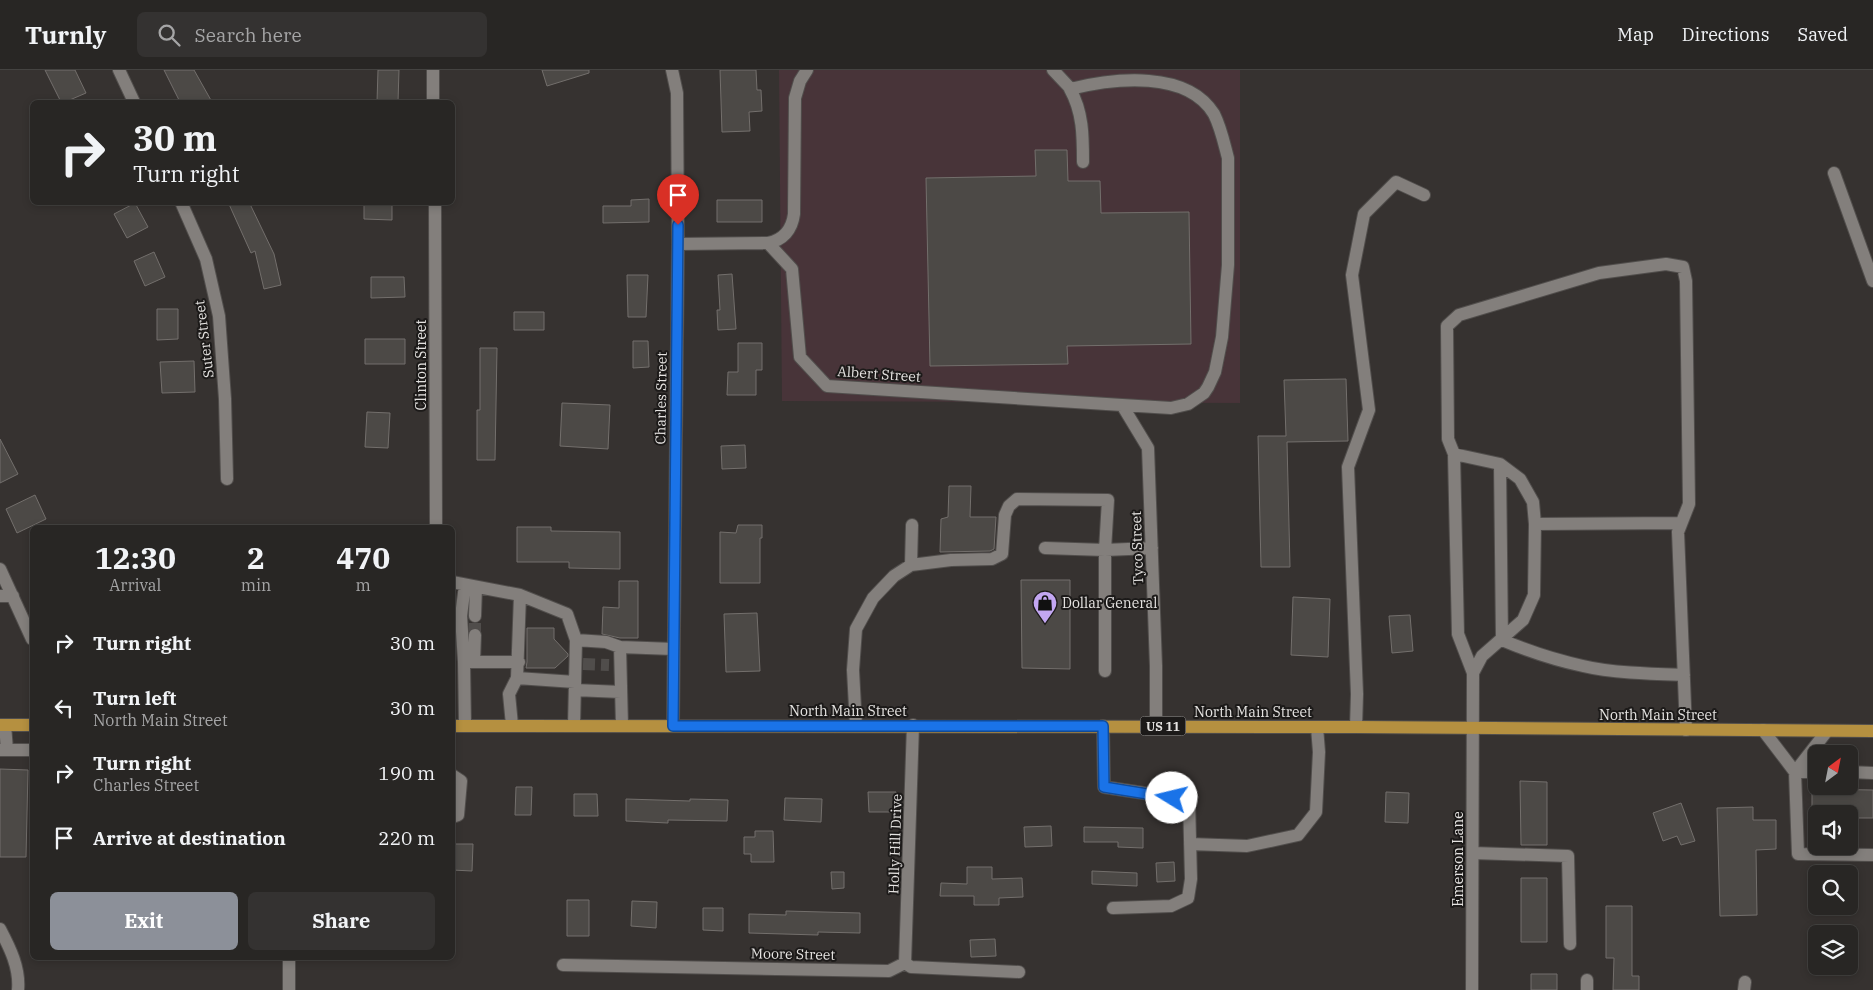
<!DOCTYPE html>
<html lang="en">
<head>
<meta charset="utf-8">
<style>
  :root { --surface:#282624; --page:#343231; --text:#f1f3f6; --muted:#a5a5a6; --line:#444341; --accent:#8c9099 }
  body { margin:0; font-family:"IBM Plex Serif",serif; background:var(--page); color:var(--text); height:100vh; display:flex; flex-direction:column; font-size:19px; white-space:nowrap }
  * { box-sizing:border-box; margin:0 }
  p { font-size:16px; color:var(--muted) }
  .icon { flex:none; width:28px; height:28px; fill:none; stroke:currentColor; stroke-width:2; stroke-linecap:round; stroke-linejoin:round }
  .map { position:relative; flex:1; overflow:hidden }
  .sheet { position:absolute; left:30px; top:455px; width:425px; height:435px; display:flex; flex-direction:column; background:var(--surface); border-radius:8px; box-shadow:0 2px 8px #0003,0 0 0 1px var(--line) }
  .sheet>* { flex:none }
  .guide { position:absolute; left:30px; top:30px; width:425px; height:105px; border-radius:8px; box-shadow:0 2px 8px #0003,0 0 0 1px var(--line); background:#282624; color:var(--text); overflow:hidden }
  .needle { width:32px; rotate:32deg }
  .buttons { position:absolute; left:1808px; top:675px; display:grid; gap:10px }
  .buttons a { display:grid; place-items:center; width:50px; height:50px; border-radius:8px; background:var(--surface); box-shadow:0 2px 8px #0003,0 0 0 1px var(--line); font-size:25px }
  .pin { position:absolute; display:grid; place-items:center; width:42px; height:42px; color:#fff; margin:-51px -21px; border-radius:50% 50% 50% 0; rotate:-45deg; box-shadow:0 0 5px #0007 }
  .pin .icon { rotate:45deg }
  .me { position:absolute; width:55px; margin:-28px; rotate:279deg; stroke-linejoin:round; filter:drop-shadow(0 0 4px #0008) }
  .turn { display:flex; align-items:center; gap:18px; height:105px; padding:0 20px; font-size:22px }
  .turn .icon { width:65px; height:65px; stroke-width:2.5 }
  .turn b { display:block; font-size:35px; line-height:42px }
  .eta { display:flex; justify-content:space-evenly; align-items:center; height:85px; text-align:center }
  .eta b { font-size:30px; font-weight:700; line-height:35px }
  .button { display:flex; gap:10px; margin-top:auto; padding:10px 20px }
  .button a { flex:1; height:58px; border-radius:8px; background:var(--accent); color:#fff; font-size:20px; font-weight:700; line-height:58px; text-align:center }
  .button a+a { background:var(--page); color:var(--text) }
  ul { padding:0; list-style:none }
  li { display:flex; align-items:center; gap:15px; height:65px; padding:0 20px }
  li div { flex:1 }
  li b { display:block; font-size:19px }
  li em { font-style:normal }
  header { display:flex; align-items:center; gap:30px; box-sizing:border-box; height:70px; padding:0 25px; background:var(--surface); border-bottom:1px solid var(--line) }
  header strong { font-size:24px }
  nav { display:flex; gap:28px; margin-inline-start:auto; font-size:18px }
  .search { width:350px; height:45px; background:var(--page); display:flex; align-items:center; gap:12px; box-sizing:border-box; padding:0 18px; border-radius:8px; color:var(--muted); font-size:19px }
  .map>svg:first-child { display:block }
  .industrial { fill:#483439 }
  .building { fill:#4c4946; stroke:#736f6c }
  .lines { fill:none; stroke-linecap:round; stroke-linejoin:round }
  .minor-tunnel { stroke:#504d4b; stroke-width:12; stroke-dasharray:12 6; stroke-linecap:butt }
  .minor-casing { stroke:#514e4c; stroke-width:14 }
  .major-casing { stroke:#514e4c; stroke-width:14 }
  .minor { stroke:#837f7c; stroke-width:12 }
  .major { stroke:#b59040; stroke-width:12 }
  .route-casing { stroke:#114b97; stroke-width:12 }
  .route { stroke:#1a73e8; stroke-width:9 }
  .labels { text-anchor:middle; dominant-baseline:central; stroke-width:4; stroke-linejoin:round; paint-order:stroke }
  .shield { fill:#1c1a19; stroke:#a9a7a5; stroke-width:1 }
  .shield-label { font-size:12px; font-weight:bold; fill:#e5e3e1 }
  .street-label { font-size:14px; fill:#e5e3e1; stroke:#1c1a19 }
  .poi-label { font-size:14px; fill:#e5e3e1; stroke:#1c1a19; text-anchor:start }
</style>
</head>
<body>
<header>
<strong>Turnly</strong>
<div class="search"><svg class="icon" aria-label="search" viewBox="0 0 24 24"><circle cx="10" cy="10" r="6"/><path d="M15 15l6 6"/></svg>Search here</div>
<nav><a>Map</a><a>Directions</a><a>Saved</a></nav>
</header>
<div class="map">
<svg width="1873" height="920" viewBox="0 0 1873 920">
  <rect width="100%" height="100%" fill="#363230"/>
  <!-- industrial -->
  <path class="industrial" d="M779 0H1240V333L782 331Z"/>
  <!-- building -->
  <path class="building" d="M45 0H75L86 23 65 32H61Z
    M164 0H194L212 32H180Z
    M378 0H399L398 32H377Z
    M542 0H589V3L547 16Z
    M720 0H756L757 20H761L762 41 749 42 750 61 722 62Z
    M1035 80H1067L1068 111H1100L1101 143 1189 142 1191 274 1067 276 1068 294 930 296 926 108 1036 106Z
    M649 129V152L603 153V136H631V130Z
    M717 130H762V152H717Z
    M228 132H249L274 184 281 215 264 219 255 181 251 183Z
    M364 132H392V150L364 149Z
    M135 133 148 157 127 168 114 144Z
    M154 182 165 207 145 216 134 191Z
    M732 204 736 259 718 260 717 240H720L718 205Z
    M627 205H648L646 247H628Z
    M371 207H404L405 227 371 228Z
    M157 239H178V269L157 270Z
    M514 242H544V260H514Z
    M365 269H405V294H365Z
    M633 271H648L649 297 633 298Z
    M738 273H762V300H756V325H727L728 302H738Z
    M480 278H497L495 390H477V340H480Z
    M194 291 195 322 162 323 160 292Z
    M1346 309 1348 371 1287 372 1290 497H1261L1258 366H1286L1284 310Z
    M562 333 610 335 608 379 560 376Z
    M367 342 390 343 388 378 365 377Z
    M0 369 18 404 0 413Z
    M745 375 746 398 722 399 721 376Z
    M949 416H971L970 447H996L994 479 990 481 940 482 941 449 948 447Z
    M35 425 46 449 17 463 6 439Z
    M738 455H762V468H760V513H720V462L736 463Z
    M517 457H551V461L620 462V499L569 498V492H517Z
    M1021 510H1070V599L1022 598Z
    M619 511H638V568H620L602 564 603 537 619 538Z
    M1293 527 1330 529 1328 587 1291 585Z
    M757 543 760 601 726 602 724 544Z
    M1410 545 1413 581 1392 583 1389 546Z
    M527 558H554V569L568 584V586L555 598H526L527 592Z
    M0 699 28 700 26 787H0Z
    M1520 711 1547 712V775H1521Z
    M516 717H532L531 745H515Z
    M1812 719 1873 720V748H1849V744H1812Z
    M868 722H896V742H869Z
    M1386 722 1409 723 1408 753 1385 752Z
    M574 724H597L598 746H574Z
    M785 728 822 729 821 752 784 750Z
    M626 729 690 731V729L728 730 727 751 668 750V753L626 751Z
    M1681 733 1695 771 1681 775 1677 766 1663 771 1653 743Z
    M1753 737V750H1776V779L1756 780 1757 845 1720 846 1717 738Z
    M1051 756 1052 776 1025 777 1024 757Z
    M1084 757 1143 758V778L1118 777V772H1084Z
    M755 761H773L774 792H751V784H744V767H755Z
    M452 774H473L472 801 452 800Z
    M1174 792 1175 811 1157 812 1156 793Z
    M967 797H992V809L1022 808 1023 827 999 828V835H974V826H940L941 813 967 814Z
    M1092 801 1137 803V816L1092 814Z
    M831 802H844V818L832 819Z
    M1521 808H1547V872H1521Z
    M567 830H589V866H567Z
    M632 831 657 832 656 858 631 856Z
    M1606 836H1632V906H1639V920H1613L1614 888H1606Z
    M703 838H723V861L703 860Z
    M786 841 860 843V863L818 862V865L749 863V844L786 845Z
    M995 869 996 886 971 887 970 870Z
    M1531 904H1557V920H1531Z"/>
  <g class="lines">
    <!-- minor-tunnel -->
    <path class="minor-tunnel" d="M475 565V546
      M583 594 609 595"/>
    <defs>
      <path id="minor" d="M119 0 134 32
        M433 0V32
        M672 0 677 23 678 174 673 656
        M1053 0 1070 18
        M1834 103 1873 211
        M181 132 206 189 219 246 225 329 227 409
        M435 132 436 458
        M768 173 792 199 800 287 827 316 1122 335 1171 338 1188 334 1204 323 1208 317 1215 302 1222 267 1228 195V88C1224 73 1221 58 1214 44 1187 0 1115 8 1070 19 1083 42 1083 66 1083 92
        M678 174 768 173C783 170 792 160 794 144L795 28 800 11 807 0
        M1122 335 1148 378 1156 596V656
        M1454 384 1458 564 1473 603
        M1500 394 1502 570C1528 581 1555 590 1583 596 1612 603 1653 604 1684 605
        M1535 454 1681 453
        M1045 478 1105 480V601
        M911 495 912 455
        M0 499 32 569
        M452 512 520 525 567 544 576 570
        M0 526H13
        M475 546 476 517
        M464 592 461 546 465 515
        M474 592 475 565
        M517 608 575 612
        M575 620 621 622
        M512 655 509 624 517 608 520 525
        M465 656 464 592H519
        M574 656 576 570 606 572 620 577
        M622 656 620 577 673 579
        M856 656 853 600 856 559 873 528 894 506 911 495 951 490 992 489 1002 484 1005 445 1009 436 1017 429 1108 430 1105 480 1152 478
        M1103 656 1104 717 1189 730 1191 809 1188 828 1171 836 1113 838
        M1356 657 1357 624 1348 397 1369 340 1352 205 1364 144 1396 112 1424 125
        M1763 660 1795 702H1816
        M1827 661 1795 702 1798 784 1873 785
        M0 680H7L5 655
        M7 680H32
        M1849 702 1873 703
        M452 705 461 711 458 745 452 747
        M1190 774 1247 776 1298 765 1316 742 1319 682 1317 657
        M1473 783 1568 786 1570 874
        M0 859C10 878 20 898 18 920
        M289 888V920
        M905 893 913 655
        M905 893 911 897 1019 902
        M563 895 889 901 905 893
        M1587 910V920
        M1472 920 1473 603 1482 586 1523 550 1534 525 1535 454 1533 432 1520 409 1500 394 1454 384 1448 369 1447 256 1459 245 1599 203 1666 194 1683 197 1686 211 1689 434 1678 462 1686 660
        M1744 920 1745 912"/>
      <path id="major" d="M0 655H32
        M452 656 1356 657 1873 661"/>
    </defs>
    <!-- minor casing -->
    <use href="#minor" class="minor-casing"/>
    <!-- major casing -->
    <use href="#major" class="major-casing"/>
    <!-- minor -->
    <use href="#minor" class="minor"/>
    <!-- major -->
    <use href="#major" class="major"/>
  </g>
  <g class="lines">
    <defs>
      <path id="route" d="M678 155 673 656H1103L1104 717 1172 728"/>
    </defs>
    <!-- route casing -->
    <use href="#route" class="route-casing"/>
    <!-- route -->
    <use href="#route" class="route"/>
  </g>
  <!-- icons -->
  <defs>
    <symbol id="shop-pin" viewBox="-11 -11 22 30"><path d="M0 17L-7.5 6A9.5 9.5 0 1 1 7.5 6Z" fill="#c3a7f2" stroke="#1c1a19"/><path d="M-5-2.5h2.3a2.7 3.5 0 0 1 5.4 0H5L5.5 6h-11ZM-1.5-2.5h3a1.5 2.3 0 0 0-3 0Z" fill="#111"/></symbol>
  </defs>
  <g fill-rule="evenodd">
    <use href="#shop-pin" x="1031" y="519" width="28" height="38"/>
  </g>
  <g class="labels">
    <!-- shield labels -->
    <rect class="shield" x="1140.5" y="646.5" width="45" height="19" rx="4"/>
    <g class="shield-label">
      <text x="1163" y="656">US 11</text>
    </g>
    <!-- street labels -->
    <g class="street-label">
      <text transform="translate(204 269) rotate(-97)">Suter Street</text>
      <text transform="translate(421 295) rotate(-90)">Clinton Street</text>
      <text transform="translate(879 304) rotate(4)">Albert Street</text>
      <text transform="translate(661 328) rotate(-89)">Charles Street</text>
      <text transform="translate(1137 478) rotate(-92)">Tyco Street</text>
      <text x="848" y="641">North Main Street</text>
      <text x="1253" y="642">North Main Street</text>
      <text x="1658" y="645">North Main Street</text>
      <text transform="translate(895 774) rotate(-88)">Holly Hill Drive</text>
      <text transform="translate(1458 789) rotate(-90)">Emerson Lane</text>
      <text transform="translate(793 884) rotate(1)">Moore Street</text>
    </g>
    <!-- poi labels -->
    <g class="poi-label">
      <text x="1062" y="533">Dollar General</text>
    </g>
  </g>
</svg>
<div class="buttons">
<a><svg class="needle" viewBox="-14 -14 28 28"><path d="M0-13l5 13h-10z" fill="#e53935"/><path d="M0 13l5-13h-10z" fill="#a5a5a6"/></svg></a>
<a><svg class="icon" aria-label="sound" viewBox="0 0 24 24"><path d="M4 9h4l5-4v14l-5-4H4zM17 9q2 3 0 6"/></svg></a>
<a><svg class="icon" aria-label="search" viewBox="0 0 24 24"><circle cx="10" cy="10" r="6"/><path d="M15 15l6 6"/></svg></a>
<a><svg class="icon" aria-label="layers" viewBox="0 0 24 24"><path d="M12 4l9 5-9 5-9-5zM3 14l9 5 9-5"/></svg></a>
</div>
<div class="pin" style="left:678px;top:155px;background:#d93025"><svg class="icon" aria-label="arrive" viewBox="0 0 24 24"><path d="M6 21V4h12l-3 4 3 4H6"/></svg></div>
<svg class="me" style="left:1172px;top:728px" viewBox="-20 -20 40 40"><circle r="19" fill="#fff"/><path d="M0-13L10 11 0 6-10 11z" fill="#1a73e8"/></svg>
<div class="guide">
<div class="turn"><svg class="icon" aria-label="right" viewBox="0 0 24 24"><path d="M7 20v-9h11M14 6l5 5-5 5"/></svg><div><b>30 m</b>Turn right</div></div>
</div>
<section class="sheet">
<div class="eta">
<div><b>12:30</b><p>Arrival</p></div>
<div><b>2</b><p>min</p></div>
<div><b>470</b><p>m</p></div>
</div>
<ul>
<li><svg class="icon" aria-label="right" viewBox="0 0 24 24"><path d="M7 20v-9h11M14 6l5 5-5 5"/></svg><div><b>Turn right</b></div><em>30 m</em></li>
<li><svg class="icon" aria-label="left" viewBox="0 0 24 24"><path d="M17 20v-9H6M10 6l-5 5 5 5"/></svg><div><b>Turn left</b><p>North Main Street</p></div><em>30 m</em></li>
<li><svg class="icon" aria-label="right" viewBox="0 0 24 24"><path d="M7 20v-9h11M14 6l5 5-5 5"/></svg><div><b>Turn right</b><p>Charles Street</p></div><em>190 m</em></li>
<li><svg class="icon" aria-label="arrive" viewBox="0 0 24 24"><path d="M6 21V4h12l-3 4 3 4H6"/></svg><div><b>Arrive at destination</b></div><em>220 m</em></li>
</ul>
<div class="button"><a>Exit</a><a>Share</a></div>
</section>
</div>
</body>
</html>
